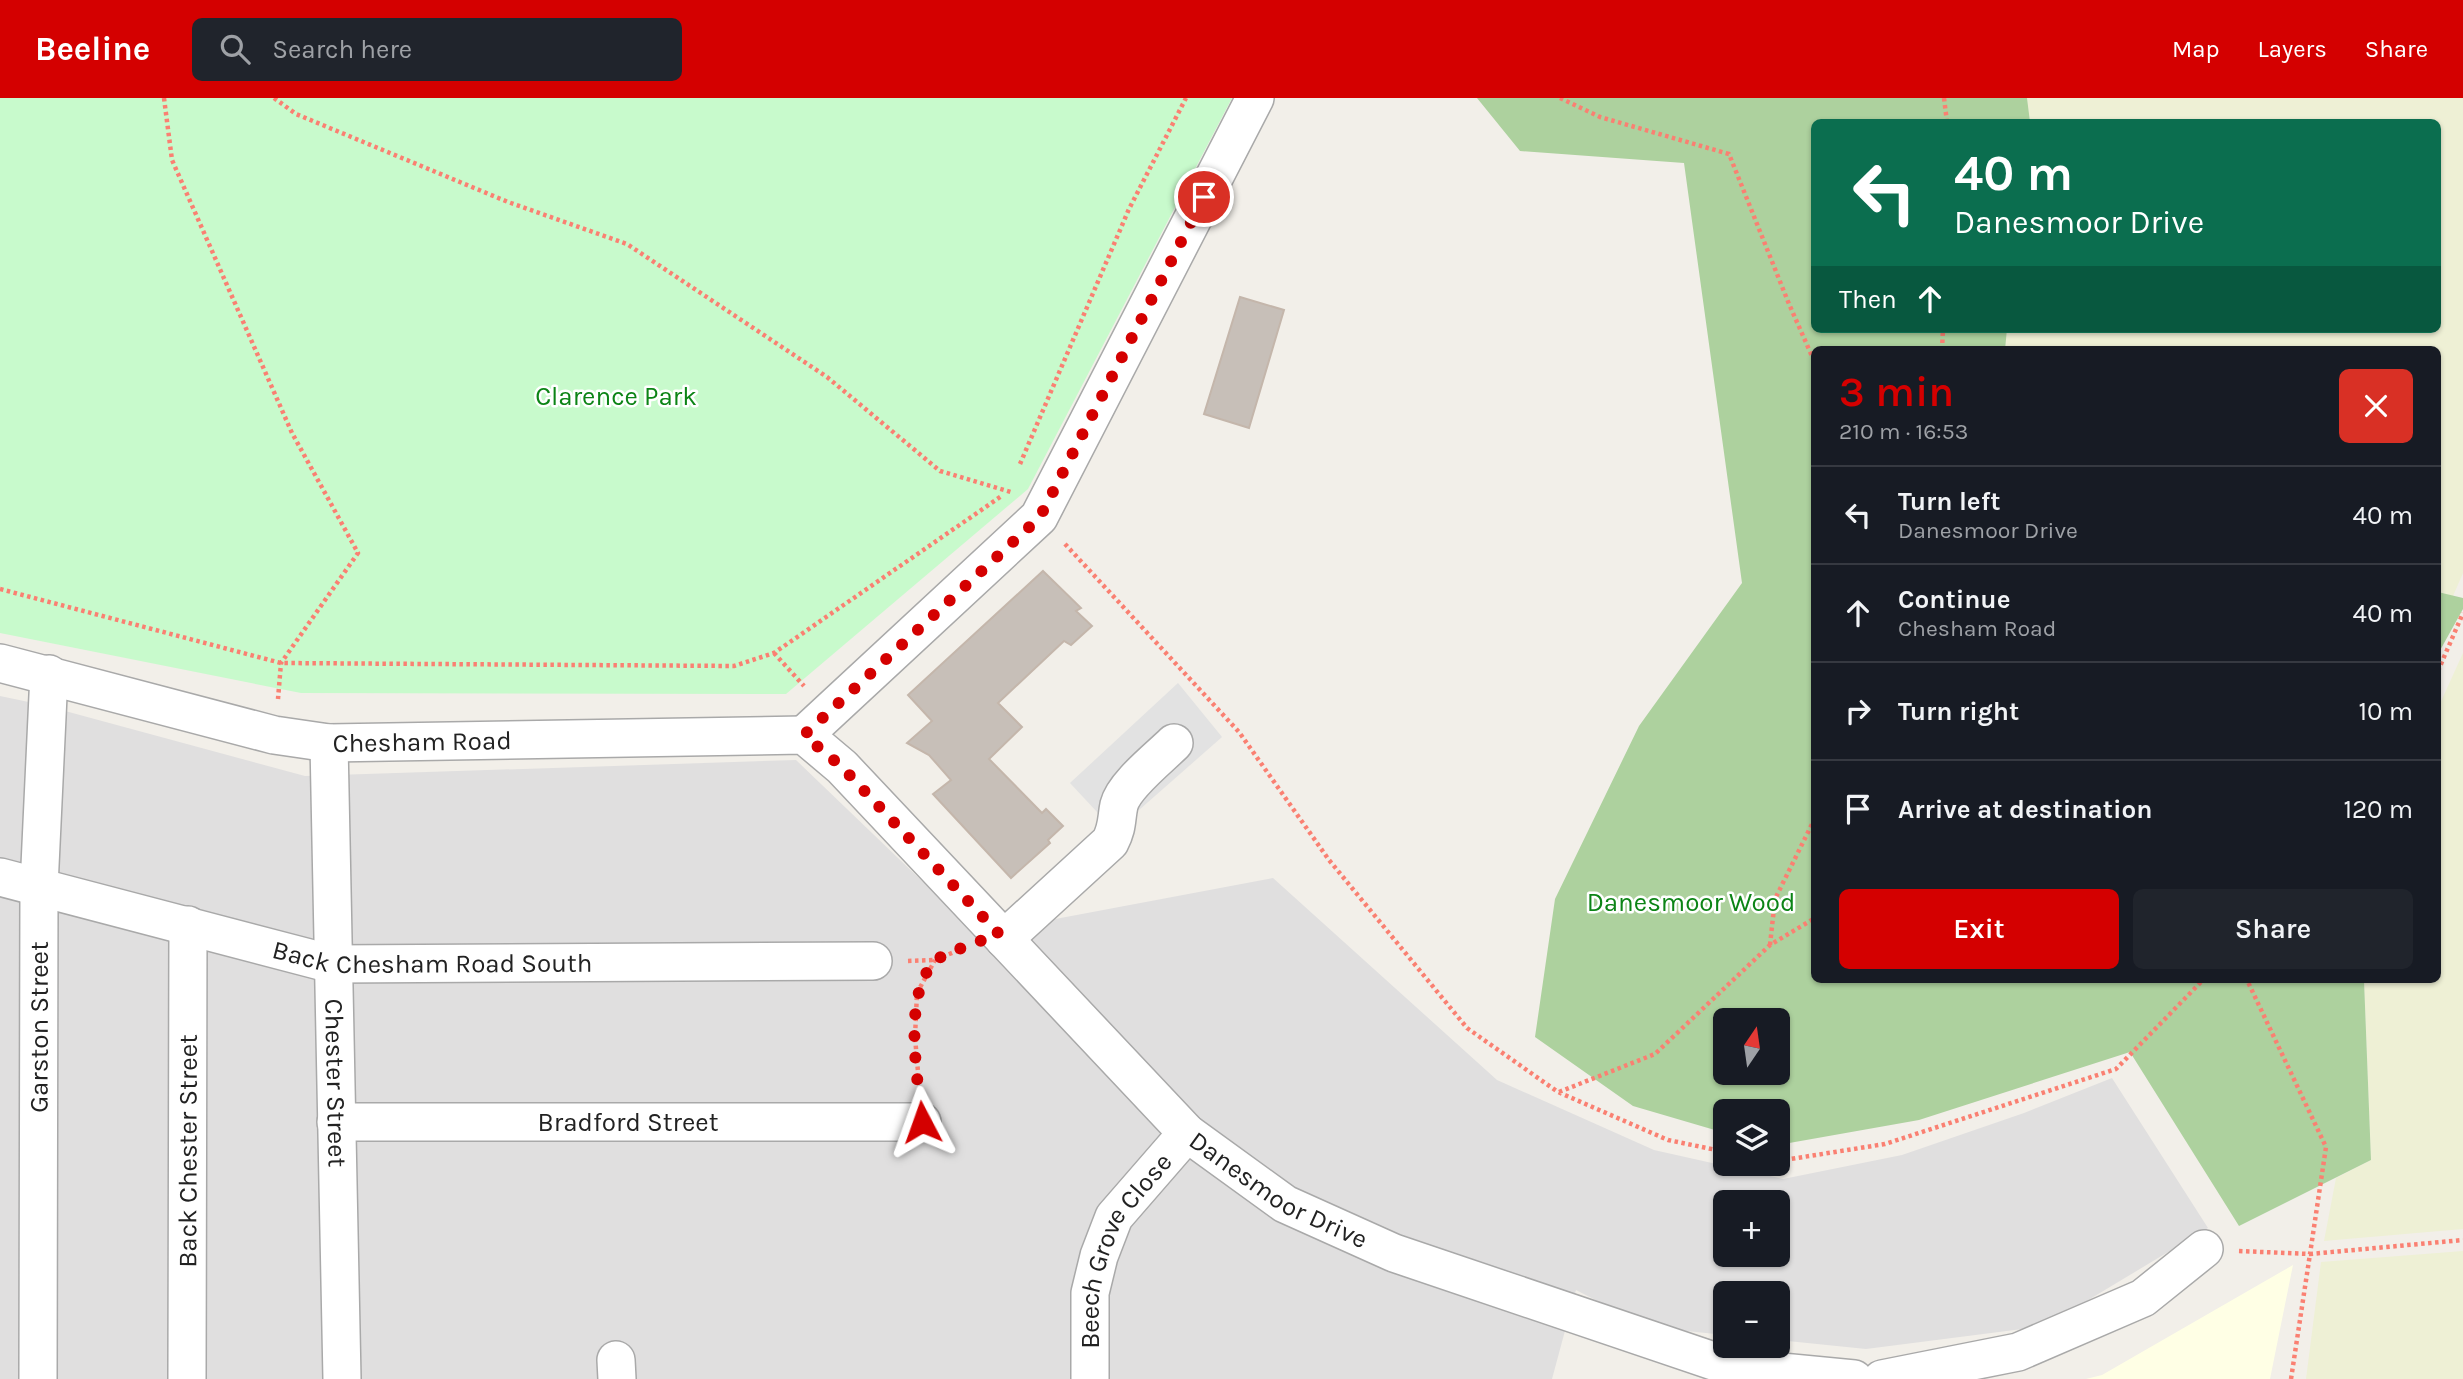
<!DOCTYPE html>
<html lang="en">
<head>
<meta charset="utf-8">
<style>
  :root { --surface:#171b24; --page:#20242c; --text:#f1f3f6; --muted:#9ea1a6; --line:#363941; --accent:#d40000 }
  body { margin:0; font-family:Karla,sans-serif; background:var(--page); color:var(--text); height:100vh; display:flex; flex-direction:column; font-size:26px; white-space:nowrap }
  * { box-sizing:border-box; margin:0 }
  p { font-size:23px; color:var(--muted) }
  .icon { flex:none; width:38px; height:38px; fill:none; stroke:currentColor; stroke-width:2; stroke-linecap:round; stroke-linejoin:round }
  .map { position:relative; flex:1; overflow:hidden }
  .side { position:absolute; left:1811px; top:248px; width:630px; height:637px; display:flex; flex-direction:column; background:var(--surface); border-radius:10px; box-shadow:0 2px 5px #0004 }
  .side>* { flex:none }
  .top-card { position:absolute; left:1811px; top:21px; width:630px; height:214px; border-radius:10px; box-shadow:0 2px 5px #0004; background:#0b6e4f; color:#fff; overflow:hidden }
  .needle { width:46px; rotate:13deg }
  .tools { position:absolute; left:1713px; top:910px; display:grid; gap:14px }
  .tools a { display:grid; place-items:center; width:77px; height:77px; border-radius:10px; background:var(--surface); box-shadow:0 2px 5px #0004; font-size:35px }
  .pin { position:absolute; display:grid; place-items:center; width:60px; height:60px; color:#fff; margin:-30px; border:4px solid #fff; border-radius:50%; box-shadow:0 2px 7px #0007 }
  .me { position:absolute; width:77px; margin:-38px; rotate:356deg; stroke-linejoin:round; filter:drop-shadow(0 0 5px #0008) }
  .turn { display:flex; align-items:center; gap:24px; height:147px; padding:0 28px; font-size:32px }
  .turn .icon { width:91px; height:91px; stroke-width:2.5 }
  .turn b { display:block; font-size:49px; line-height:60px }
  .then { display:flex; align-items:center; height:66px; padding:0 28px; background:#0003; gap:14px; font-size:26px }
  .round { display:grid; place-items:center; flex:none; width:74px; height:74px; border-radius:10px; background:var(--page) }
  .headline { display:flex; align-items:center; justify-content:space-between; height:119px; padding:0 28px }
  h1 { font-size:42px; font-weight:600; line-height:52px; color:var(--accent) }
  .action { display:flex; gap:14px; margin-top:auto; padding:14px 28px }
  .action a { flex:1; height:80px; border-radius:10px; background:var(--accent); color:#fff; font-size:28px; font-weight:600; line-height:80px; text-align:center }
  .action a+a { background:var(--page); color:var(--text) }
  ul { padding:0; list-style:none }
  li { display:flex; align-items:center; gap:21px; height:98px; padding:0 28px; border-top:2px solid var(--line) }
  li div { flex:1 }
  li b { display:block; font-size:26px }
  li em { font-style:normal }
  header { display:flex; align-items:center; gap:42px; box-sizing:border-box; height:98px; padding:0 35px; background:var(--accent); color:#fff }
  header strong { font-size:33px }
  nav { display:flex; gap:38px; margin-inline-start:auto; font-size:24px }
  .search { width:490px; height:63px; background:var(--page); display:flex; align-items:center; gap:18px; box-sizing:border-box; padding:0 24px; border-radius:10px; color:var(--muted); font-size:26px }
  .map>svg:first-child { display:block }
  .residential { fill:#e0dfdf; fill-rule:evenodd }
  .education { fill:#ffffe5 }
  .farmland { fill:#eef0d5 }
  .forest { fill:#add19e; fill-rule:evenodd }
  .park { fill:#c8facc }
  .parking { fill:#e2e2e2 }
  .building { fill:#c7bfb8; stroke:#c4b6ab; stroke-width:2 }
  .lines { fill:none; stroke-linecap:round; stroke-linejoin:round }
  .minor-casing { stroke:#a9a9a9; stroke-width:40 }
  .path { stroke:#fa8072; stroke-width:4.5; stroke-dasharray:3.5 3.5; stroke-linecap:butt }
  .minor { stroke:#fff; stroke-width:37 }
  .route { stroke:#d40000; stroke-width:12; stroke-dasharray:0 21.6 }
  .labels { text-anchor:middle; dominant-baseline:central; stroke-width:5; stroke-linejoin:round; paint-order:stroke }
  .park-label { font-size:26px; fill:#0c8416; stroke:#fff }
  .street-label { font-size:26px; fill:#222; stroke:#fff }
</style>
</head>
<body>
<header>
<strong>Beeline</strong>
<div class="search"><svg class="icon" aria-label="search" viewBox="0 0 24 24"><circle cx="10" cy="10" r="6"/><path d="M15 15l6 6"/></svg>Search here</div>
<nav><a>Map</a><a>Layers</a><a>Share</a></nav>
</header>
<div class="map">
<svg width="2463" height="1281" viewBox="0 0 2463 1281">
  <rect width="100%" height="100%" fill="#f2efe9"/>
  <!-- residential -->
  <path class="residential" d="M0 598 43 607 305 678 796 662 999 857 1050 822 1273 780 1497 982 1654 1052 1783 1081 1902 1057 2024 1015 2112 980 2208 1130 2045 1228 1866 1251 1778 1242V1195H1726L1725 1237 1648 1229 1576 1192 1552 1281H0ZM1726 1104H1778V1157H1726Z"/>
  <!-- education -->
  <path class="education" d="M2293 1167 2270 1281H2086L2102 1277Z"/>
  <!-- farmland -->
  <path class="farmland" d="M2027 0H2463V475L2453 498 2438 494V252H2005L2007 231H2438V24H2030Z
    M2463 555V1131L2324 1143 2336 1080 2371 1062 2364 882H2438V610Z
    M2463 1153V1281H2306L2321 1164Z"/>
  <!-- forest -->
  <path class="forest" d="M1477 0H2027L2030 24H1815V231H2007L2005 252H1815V882H2364L2371 1062 2239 1128 2130 954 1919 1022 1778 1047V1013H1726L1725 1035 1633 1008 1535 939 1555 801 1639 628 1742 485 1684 65 1520 53ZM1726 922H1778V975H1726Z
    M2438 494 2463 500V511L2438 556Z"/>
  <!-- park -->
  <path class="park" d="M0 0H1232L1028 391 786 596 301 595 0 535Z"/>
  <!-- parking -->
  <path class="parking" d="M1178 585 1222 639 1139 712 1098 715 1070 685Z"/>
  <!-- building -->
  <path class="building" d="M1240 199 1284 212 1249 330 1204 316Z
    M1043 473 1081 510 1076 513 1092 528 1071 547 1064 543 998 605 1022 629 989 661 1042 715 1046 711 1063 728 1048 742 1050 745 1011 780 933 696 951 682 929 657 907 645 932 623 908 597Z"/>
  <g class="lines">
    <defs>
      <g id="minor">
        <path id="s1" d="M0 565 274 637 329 645 804 637 842 669 1187 1035 1285 1106 1394 1155 1731 1269 1854 1281"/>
        <path d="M804 637 1039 419 1255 0"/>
        <path id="s2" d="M329 645 342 1281"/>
        <path id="s3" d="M0 779 332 866 873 863"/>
        <path d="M1004 841 1110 744C1118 729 1116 721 1119 707 1124 687 1159 660 1174 645"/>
        <path id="s4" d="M336 1024H922"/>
        <path d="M616 1262 617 1281"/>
        <path id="s5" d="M38 1281 39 789 49 576"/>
        <path id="s6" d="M187 1281 188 827"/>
        <path id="s7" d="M1090 1281V1195L1099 1158 1114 1119 1187 1035"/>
        <path d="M1882 1281 2018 1254 2143 1200 2204 1151"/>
      </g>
    </defs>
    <!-- minor casing -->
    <use href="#minor" class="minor-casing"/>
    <!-- path -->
    <path class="path" d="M164 0 172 62 292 335 358 455 281 565 278 601
      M274 0 296 16 508 104 627 146 827 279 940 373 1011 394
      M1560 0 1600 19 1729 56 1789 206 1815 265
      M1944 0 1947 24
      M1942 252 1943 231
      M1020 366 1129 111 1186 0
      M1065 446 1239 634 1329 762 1467 930 1558 994 1668 1042 1726 1054
      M0 491 281 565 734 568 774 555 1003 397
      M774 555 804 588
      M2438 573 2463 515
      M1770 847 1775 801 1815 720
      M908 863 935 862 964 850
      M919 986 915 939 917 895 935 862
      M1559 994 1655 956 1770 847 1815 820
      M1778 1063 1885 1046 2116 971 2203 882
      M2239 1153 2310 1156 2326 1049 2247 882
      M2291 1281 2310 1156 2463 1142"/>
    <!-- minor -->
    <use href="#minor" class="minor"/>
  </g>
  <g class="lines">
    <!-- route -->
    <path class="route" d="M922 1024C918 979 902 900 934 864 940 856 987 841 999 836L842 669 804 637 1040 419 1204 99"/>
  </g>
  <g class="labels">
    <!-- park labels -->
    <g class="park-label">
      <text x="616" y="298">Clarence Park</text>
      <text x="1691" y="804">Danesmoor Wood</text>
    </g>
    <!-- street labels -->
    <g class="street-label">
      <text stroke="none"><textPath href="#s1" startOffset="432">Chesham Road</textPath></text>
      <text stroke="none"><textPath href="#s3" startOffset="443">Back Chesham Road South</textPath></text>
      <text stroke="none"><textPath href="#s5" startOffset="352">Garston Street</textPath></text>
      <text stroke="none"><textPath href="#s2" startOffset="340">Chester Street</textPath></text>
      <text stroke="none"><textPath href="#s4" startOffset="292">Bradford Street</textPath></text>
      <text stroke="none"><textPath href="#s6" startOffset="228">Back Chester Street</textPath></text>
      <text stroke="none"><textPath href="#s1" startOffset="1475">Danesmoor Drive</textPath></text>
      <text stroke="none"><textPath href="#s7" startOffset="138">Beech Grove Close</textPath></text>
    </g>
  </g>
</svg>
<div class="tools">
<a><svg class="needle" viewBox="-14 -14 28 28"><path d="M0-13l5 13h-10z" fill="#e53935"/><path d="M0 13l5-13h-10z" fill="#9ea1a6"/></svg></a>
<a><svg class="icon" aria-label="layers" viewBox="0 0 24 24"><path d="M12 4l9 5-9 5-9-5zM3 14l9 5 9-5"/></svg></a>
<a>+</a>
<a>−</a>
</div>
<div class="pin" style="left:1204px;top:99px;background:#d93025"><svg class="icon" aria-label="arrive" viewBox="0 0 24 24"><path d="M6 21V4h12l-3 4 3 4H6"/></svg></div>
<svg class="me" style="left:922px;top:1024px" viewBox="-20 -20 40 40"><path d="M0-17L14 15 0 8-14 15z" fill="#d40000" stroke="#fff" stroke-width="4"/></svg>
<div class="top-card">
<div class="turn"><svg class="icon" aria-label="left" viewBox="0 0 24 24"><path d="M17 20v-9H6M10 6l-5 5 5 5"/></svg><div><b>40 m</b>Danesmoor Drive</div></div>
<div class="then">Then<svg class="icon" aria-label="ahead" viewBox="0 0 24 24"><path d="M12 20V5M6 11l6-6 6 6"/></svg></div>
</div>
<section class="side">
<div class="headline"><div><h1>3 min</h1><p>210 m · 16:53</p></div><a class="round" style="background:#d93025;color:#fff"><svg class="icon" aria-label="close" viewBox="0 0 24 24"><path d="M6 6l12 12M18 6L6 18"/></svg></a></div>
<ul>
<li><svg class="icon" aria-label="left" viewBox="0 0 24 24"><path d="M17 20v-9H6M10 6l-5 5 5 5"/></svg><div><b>Turn left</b><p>Danesmoor Drive</p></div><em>40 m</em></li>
<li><svg class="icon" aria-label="ahead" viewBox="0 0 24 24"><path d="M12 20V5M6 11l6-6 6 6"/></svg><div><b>Continue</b><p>Chesham Road</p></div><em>40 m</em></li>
<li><svg class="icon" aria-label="right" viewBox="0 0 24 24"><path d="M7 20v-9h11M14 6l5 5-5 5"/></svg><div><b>Turn right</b></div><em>10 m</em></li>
<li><svg class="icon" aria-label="arrive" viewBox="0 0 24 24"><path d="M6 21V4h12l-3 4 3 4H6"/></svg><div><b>Arrive at destination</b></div><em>120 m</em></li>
</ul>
<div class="action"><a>Exit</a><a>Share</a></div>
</section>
</div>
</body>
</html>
